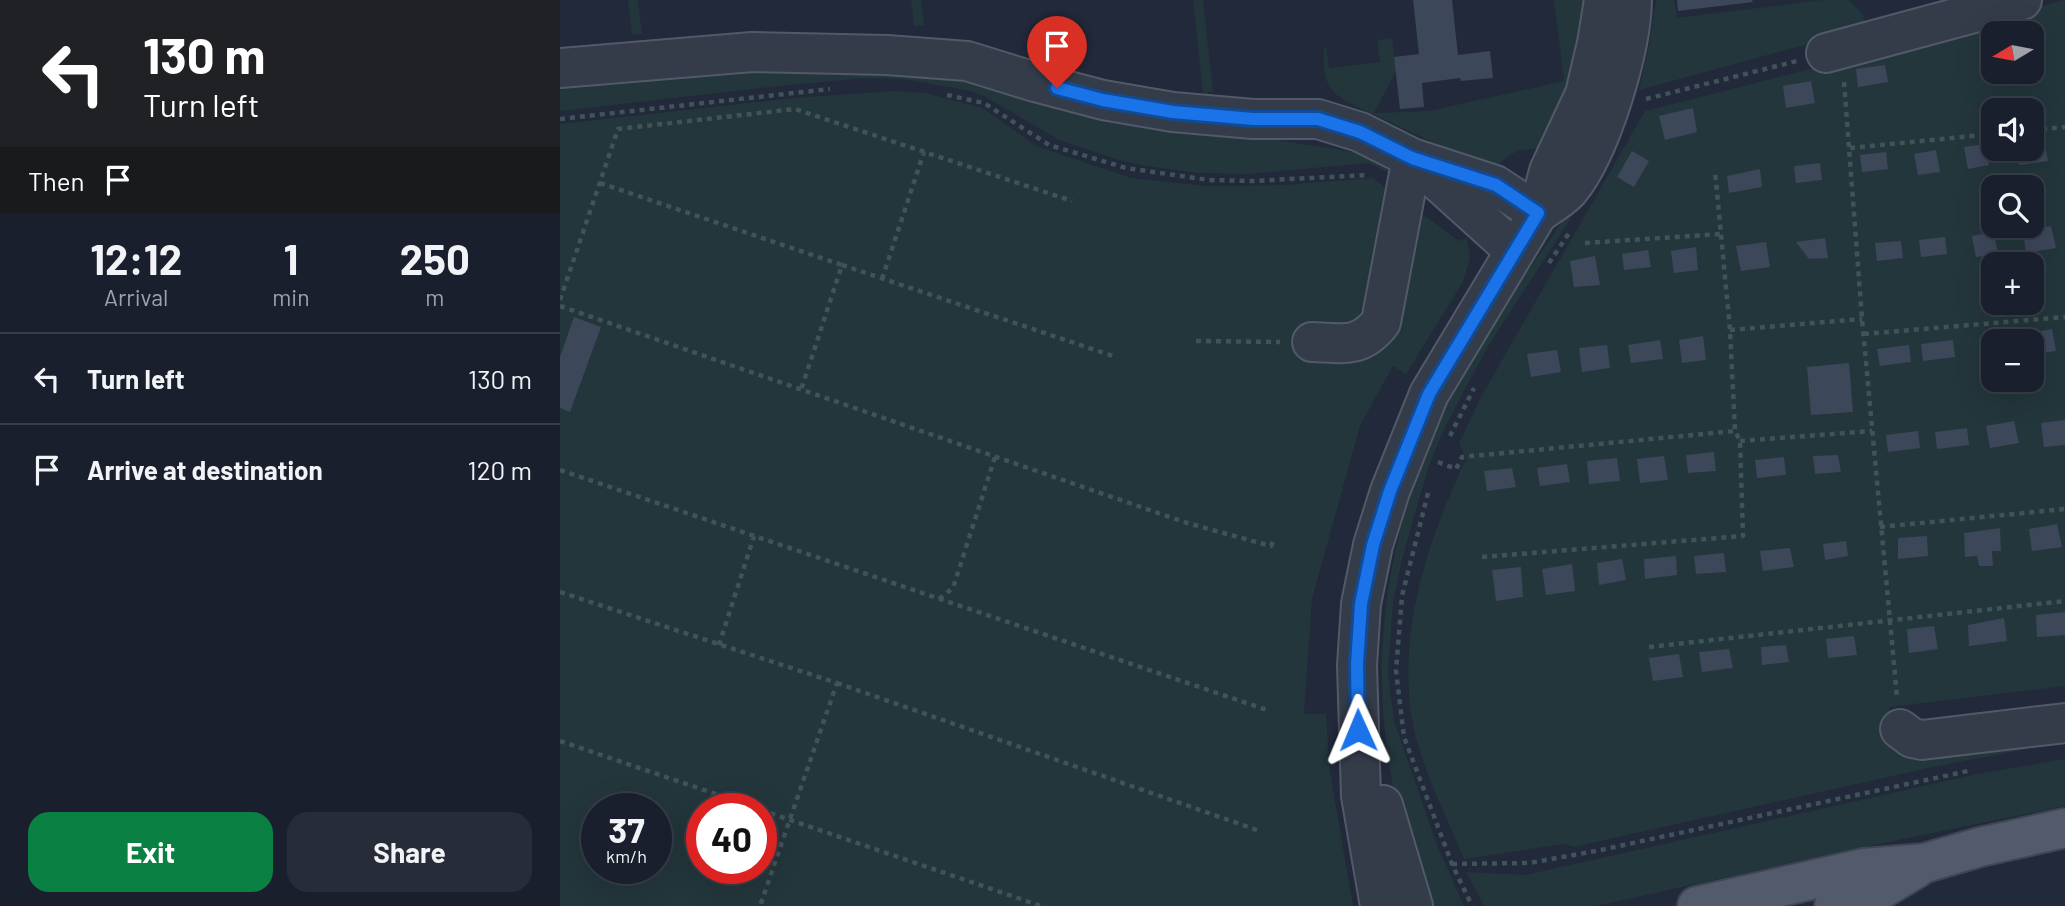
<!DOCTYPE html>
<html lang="en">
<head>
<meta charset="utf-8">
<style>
  :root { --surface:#191f2c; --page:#262c38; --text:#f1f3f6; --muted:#9fa2a9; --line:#373d48; --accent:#0b8043 }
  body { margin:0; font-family:Barlow,sans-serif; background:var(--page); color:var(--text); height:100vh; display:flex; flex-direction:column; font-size:26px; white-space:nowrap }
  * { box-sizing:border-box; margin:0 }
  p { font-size:23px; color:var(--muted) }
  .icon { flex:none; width:38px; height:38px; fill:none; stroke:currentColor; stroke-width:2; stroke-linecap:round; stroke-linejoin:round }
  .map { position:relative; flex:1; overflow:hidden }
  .drawer { display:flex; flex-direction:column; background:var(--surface); width:560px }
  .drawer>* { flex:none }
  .hud { background:#202124; color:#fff; overflow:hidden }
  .needle { width:46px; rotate:260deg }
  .buttons { position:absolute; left:1421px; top:21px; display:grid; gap:14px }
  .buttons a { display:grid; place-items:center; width:63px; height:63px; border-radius:14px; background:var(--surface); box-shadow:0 7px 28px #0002,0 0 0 2px var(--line); font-size:35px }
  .speed { position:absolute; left:21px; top:793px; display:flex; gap:14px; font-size:35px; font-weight:700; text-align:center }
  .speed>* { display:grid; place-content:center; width:91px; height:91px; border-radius:50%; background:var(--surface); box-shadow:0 7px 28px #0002,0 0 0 2px var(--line); line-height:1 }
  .speed small { font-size:18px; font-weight:400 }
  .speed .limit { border:10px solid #d22; background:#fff; color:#111 }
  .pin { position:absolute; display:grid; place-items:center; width:60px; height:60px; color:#fff; margin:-72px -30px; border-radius:50% 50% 50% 0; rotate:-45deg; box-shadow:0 0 7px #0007 }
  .pin .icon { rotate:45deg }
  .me { position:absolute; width:77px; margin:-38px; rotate:359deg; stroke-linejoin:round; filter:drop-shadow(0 0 5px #0008) }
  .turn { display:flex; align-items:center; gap:24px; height:147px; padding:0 28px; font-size:32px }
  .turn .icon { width:91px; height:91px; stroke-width:2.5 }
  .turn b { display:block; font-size:49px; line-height:60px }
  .then { display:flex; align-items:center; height:66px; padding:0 28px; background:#0003; gap:14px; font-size:26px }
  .eta { display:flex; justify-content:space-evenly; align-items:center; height:119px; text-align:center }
  .eta b { font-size:42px; font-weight:700; line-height:49px }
  .cta { display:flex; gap:14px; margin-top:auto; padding:14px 28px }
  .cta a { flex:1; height:80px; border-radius:21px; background:var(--accent); color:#fff; font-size:28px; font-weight:700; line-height:80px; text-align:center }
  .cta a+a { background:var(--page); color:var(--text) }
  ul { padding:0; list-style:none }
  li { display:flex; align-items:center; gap:21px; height:91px; padding:0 28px; border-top:2px solid var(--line) }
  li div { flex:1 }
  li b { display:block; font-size:26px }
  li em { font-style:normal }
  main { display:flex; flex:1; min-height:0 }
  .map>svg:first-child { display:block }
  .green { fill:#23363b; fill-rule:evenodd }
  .building { fill:#3d475a }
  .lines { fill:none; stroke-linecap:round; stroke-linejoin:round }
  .minor-casing { stroke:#525968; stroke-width:42 }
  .major-casing { stroke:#3e4554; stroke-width:42 }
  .path { stroke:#405359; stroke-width:4.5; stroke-dasharray:5 5; stroke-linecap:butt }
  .minor { stroke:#343c4a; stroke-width:38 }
  .major { stroke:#525a6b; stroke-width:38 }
  .route-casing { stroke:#114b97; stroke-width:18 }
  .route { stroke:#1a73e8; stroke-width:12 }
</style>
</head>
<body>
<main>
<section class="drawer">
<div class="hud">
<div class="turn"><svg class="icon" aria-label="left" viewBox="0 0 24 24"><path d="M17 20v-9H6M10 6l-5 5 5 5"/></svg><div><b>130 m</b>Turn left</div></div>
<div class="then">Then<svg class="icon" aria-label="arrive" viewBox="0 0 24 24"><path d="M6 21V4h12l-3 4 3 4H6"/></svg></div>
</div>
<div class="eta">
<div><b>12:12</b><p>Arrival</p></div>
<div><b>1</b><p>min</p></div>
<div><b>250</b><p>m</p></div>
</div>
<ul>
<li><svg class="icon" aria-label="left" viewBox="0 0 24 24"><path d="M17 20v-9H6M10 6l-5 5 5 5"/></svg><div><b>Turn left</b></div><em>130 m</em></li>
<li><svg class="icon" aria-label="arrive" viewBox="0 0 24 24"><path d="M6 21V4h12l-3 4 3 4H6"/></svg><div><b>Arrive at destination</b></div><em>120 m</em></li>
</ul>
<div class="cta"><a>Exit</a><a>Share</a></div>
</section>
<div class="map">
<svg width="1505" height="906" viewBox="0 0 1505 906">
  <rect width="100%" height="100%" fill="#21293a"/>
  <!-- green -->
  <path class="green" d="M68 0H78L82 34 72 35Z
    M351 0H361L364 25 354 26Z
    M633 0H643L653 92 643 93Z
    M994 0H1027L1011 81 979 150C959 146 946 155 934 171L789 103C764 89 763 76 764 48L766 47 769 68 820 62 817 40 832 38 836 71 814 113 869 111 1004 81Z
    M1096 0H1114L1117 18 1262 0H1288L1302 13 1307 28 1079 90 1089 45Z
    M1505 0V686L1329 707 1333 740 1505 742 1378 766 1013 847 1005 844 904 859C885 812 858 763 851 713 839 626 869 537 906 459L899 443 922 395 1085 111 1266 65 1290 55ZM1433 33H1472V72H1433ZM1433 110H1472V149H1433ZM1433 187H1472V226H1433ZM1433 264H1472V303H1433ZM1433 341H1472V380H1433Z
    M250 66 366 70 704 138 794 152 824 165 833 175 809 163 687 174 638 173 586 166 559 160 499 140 426 97 411 91 343 79 306 78 219 86 0 111V87Z
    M334 91 365 93 423 108 476 146 571 178 646 186 723 185 813 178 899 241 907 238 910 258 903 282 846 374 833 366 800 426 752 599 744 714H766L770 772 793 906H0V124L233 98ZM37 808H96V868H37ZM142 808H201V868H142Z
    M1020 196 1022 201 927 348 884 429 869 466 855 513 842 560 833 603 828 673 834 721 877 845 904 906H873C866 894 859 881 854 868 842 840 837 811 832 781 806 643 831 511 896 387 932 320 977 258 1020 196Z
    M1505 759V806L1295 849 1036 906H924L906 872 965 875 1417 774Z"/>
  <!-- building -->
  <path class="building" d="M853 0H892L898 55 930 51 933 78 901 81 900 78 862 83 864 107 840 109 834 57 859 54Z
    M1117 0H1192L1193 2 1118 11Z
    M1325 65 1328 82 1298 87 1296 69Z
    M1251 81 1255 103 1226 108 1223 86Z
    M1133 108 1137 132 1105 140 1099 116Z
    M1484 139 1488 161 1459 165 1457 149H1472V141Z
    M1426 144 1429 165 1408 169 1404 147Z
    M1376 150 1380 172 1358 175 1354 154Z
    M1072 151 1089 161 1074 187 1057 177Z
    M1326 152 1328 169 1302 172 1300 155Z
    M1260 163 1262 180 1236 183 1234 166Z
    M1200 169 1202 187 1169 193 1167 176Z
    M1491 226 1496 248 1466 253 1463 231Z
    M1434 232 1438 254 1416 257 1412 236Z
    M1385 237 1387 254 1361 257 1359 240Z
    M1265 238 1268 258 1249 259 1236 242Z
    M1341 241 1343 258 1317 261 1315 243Z
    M1206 242 1210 267 1181 271 1176 246Z
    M1136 247 1138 270 1114 273 1111 251Z
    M1088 250 1091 267 1064 270 1062 254Z
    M1035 256 1040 285 1014 287 1010 261Z
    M14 317 41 327 10 412 0 408V357Z
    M1492 329 1496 351 1474 354 1470 333Z
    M1447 333 1448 341H1433V358L1422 360 1419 338Z
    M1143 336 1146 360 1122 363 1119 340Z
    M1100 340 1103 359 1071 363 1068 345Z
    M1393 340 1395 357 1363 361 1361 344Z
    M1047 345 1050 368 1022 372 1019 348Z
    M1349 345 1351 362 1320 366 1317 349Z
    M997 350 1001 372 971 377 967 354Z
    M1289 363 1293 412 1251 415 1247 367Z
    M1505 420V445L1484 447 1481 423Z
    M1454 421 1459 443 1430 448 1426 426Z
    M1407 428 1409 445 1377 449 1375 432Z
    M1358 431 1360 448 1328 452 1326 435Z
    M1154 452 1156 471 1128 473 1126 455Z
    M1278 455 1281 472 1255 474 1253 456Z
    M1104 456 1108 480 1080 483 1077 459Z
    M1224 457 1226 475 1197 478 1195 460Z
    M1057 458 1060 481 1029 484 1027 461Z
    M1007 464 1010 482 980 486 977 468Z
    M952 468 956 487 927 491 924 471Z
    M1497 524 1502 547 1472 551 1469 529Z
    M1440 528 1441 551H1432L1433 566H1419L1417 556 1405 557 1404 533Z
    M1367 536 1368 556 1338 559V538Z
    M1286 541 1288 556 1265 560 1263 544Z
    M1230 548 1234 567 1203 571 1200 551Z
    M1164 553 1166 572 1136 574 1134 556Z
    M1116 556 1117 575 1085 579 1084 559Z
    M1062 559 1066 580 1039 585 1037 563Z
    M1012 564 1015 591 986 595 982 569Z
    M961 567 963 597 936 601 932 570Z
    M1505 612V635L1477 637 1476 615Z
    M1444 618 1447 641 1409 646 1408 625Z
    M1374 626 1378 649 1349 653 1347 629Z
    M1294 636 1297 655 1268 658 1266 639Z
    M1226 645 1229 662 1202 665 1201 647Z
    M1169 649 1173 668 1142 672 1139 652Z
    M1119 654 1123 677 1093 681 1089 658Z"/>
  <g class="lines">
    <defs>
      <path id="minor" d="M1266 53 1462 0
        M0 68 192 52 327 55 407 61 475 82 543 100 613 112 693 119H758L800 132 852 158 935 185 978 213
        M863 168 955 251
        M978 213C988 206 1001 199 1009 190 1041 151 1071 51 1072 0
        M752 342C783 343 800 349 821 322L852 158
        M1340 729 1352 738 1362 740 1505 723
        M823 805 853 906
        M820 906 801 796 797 665 801 604 813 545 830 491 869 394 978 213 989 171 1025 94 1037 43 1044 0"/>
      <path id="major" d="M1137 906 1304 868 1365 863 1420 847 1505 828
        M1274 906 1315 893 1357 868"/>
    </defs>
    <!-- minor casing -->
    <use href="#minor" class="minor-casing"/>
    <!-- major casing -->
    <use href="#major" class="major-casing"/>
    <!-- path -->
    <path class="path" d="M1284 82 1302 319 1337 697
      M387 95 424 103 489 145 566 168 649 180 693 181 808 175
      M1086 99 1237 61
      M0 119 270 89
      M1472 130 1505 127
      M1290 148 1433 134
      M40 183 282 265 241 390
      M1025 243 1161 234
      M989 263 1009 233
      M282 265 556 357
      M322 279 364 152
      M0 300 58 129 235 109 512 201
      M0 306 627 523 711 546 714 539
      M1170 330 1302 319
      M1304 334 1505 317
      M636 341 720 342
      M890 436 914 388
      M1180 441 1312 431
      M878 462 896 469 902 457 1175 431
      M0 470 710 711
      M868 493 842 596 836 671 844 737 892 864 912 906
      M1320 527 1505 509
      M922 557 1183 536 1180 441 1175 431 1170 330 1155 171
      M0 592 277 683 200 906
      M379 599 393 588 435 457
      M159 645 194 536
      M1089 647 1505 601
      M277 683 697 830
      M0 741 197 808
      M201 810 481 906
      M892 864 969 863 1036 851 1408 771"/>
    <!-- minor -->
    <use href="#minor" class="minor"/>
    <!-- major -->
    <use href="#major" class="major"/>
  </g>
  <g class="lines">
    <defs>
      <path id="route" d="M497 88 543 100 613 112 693 119H758L800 132 852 158 936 185 978 213 869 394 830 491 813 545 801 604 797 664 798 730"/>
    </defs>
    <!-- route casing -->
    <use href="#route" class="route-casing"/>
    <!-- route -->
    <use href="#route" class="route"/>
  </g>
</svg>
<div class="buttons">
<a><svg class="needle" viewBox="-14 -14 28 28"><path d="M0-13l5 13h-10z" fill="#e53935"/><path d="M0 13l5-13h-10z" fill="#9fa2a9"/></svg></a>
<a><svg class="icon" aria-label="sound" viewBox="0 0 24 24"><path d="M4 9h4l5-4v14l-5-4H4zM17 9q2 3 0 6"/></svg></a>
<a><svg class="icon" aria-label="search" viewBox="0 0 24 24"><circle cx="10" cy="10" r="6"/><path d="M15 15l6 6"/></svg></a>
<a>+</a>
<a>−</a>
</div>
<div class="speed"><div>37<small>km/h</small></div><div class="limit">40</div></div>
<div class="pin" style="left:497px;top:88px;background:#d93025"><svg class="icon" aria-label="arrive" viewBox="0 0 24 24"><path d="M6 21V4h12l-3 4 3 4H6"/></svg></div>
<svg class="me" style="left:798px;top:730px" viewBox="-20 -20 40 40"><path d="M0-17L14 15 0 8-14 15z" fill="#1a73e8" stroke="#fff" stroke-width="4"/></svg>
</div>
</main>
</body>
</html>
